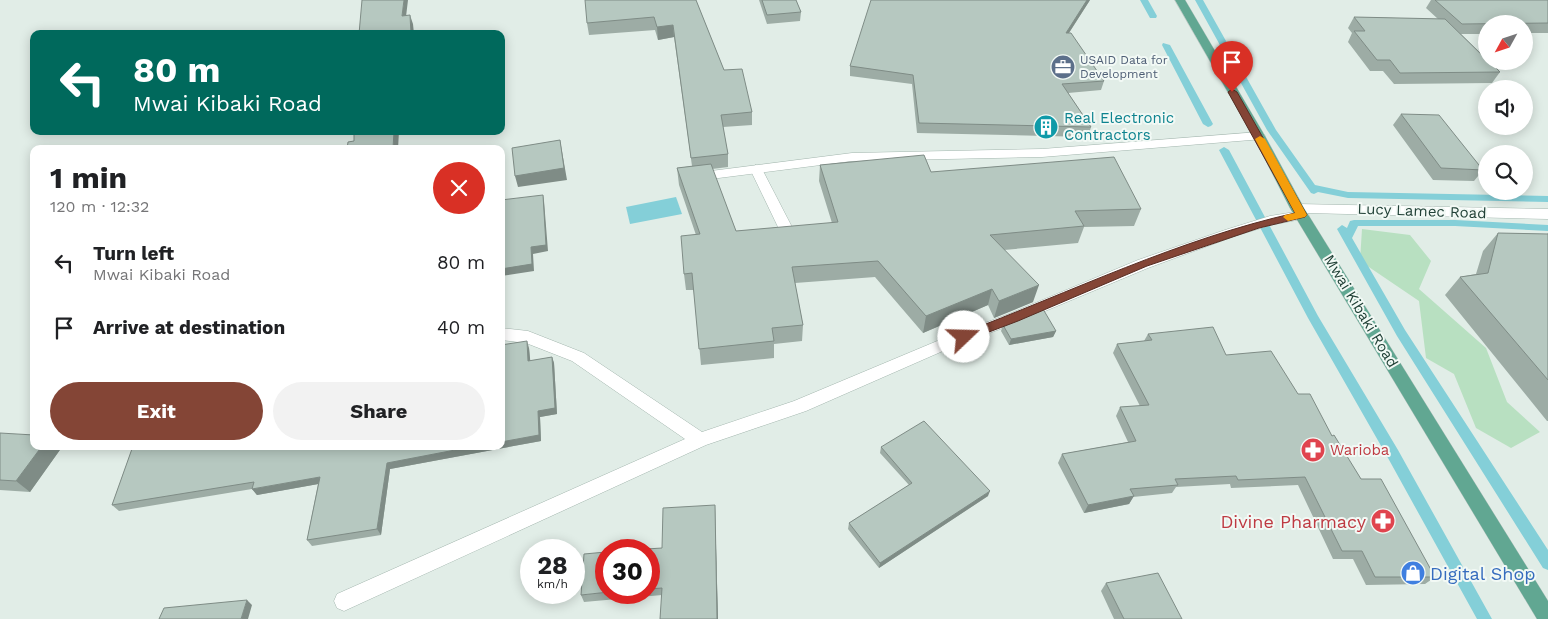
<!DOCTYPE html>
<html lang="en">
<head>
<meta charset="utf-8">
<style>
  :root { --surface:#fff; --page:#f2f2f2; --text:#202124; --muted:#757577; --accent:#844536 }
  body { margin:0; font-family:"Work Sans",sans-serif; background:var(--page); color:var(--text); height:100vh; display:flex; flex-direction:column; font-size:19px; white-space:nowrap }
  * { box-sizing:border-box; margin:0 }
  p { font-size:16px; color:var(--muted) }
  .icon { flex:none; width:28px; height:28px; fill:none; stroke:currentColor; stroke-width:2; stroke-linecap:round; stroke-linejoin:round }
  .map { position:relative; flex:1; overflow:hidden }
  .details { position:absolute; left:30px; top:145px; width:475px; height:305px; display:flex; flex-direction:column; background:var(--surface); border-radius:10px; box-shadow:0 2px 12px #0003 }
  .details>* { flex:none }
  .banner { position:absolute; left:30px; top:30px; width:475px; height:105px; border-radius:10px; box-shadow:0 2px 12px #0003; background:#00695c; color:#fff; overflow:hidden }
  .needle { width:32px; rotate:230deg }
  .controls { position:absolute; left:1478px; top:15px; display:grid; gap:10px }
  .controls a { display:grid; place-items:center; width:55px; height:55px; border-radius:50%; background:var(--surface); box-shadow:0 2px 12px #0003; font-size:25px }
  .speed { position:absolute; left:520px; top:539px; display:flex; gap:10px; font-size:25px; font-weight:700; text-align:center }
  .speed>* { display:grid; place-content:center; width:65px; height:65px; border-radius:50%; background:var(--surface); box-shadow:0 2px 12px #0003; line-height:1 }
  .speed small { font-size:12px; font-weight:400 }
  .speed .limit { border:8px solid #d22; background:#fff; color:#111 }
  .pin { position:absolute; display:grid; place-items:center; width:42px; height:42px; color:#fff; margin:-51px -21px; border-radius:50% 50% 50% 0; rotate:-45deg; box-shadow:0 0 5px #0007 }
  .pin .icon { rotate:45deg }
  .me { position:absolute; width:55px; margin:-28px; rotate:69deg; stroke-linejoin:round; filter:drop-shadow(0 0 4px #0008) }
  .turn { display:flex; align-items:center; gap:18px; height:105px; padding:0 20px; font-size:22px }
  .turn .icon { width:65px; height:65px; stroke-width:2.5 }
  .turn b { display:block; font-size:35px; line-height:42px }
  .round { display:grid; place-items:center; flex:none; width:52px; height:52px; border-radius:26px; background:var(--page) }
  .overview { display:flex; align-items:center; justify-content:space-between; height:85px; padding:0 20px }
  h1 { font-size:30px; font-weight:700; line-height:38px }
  .cta { display:flex; gap:10px; margin-top:auto; padding:10px 20px }
  .cta a { flex:1; height:58px; border-radius:30px; background:var(--accent); color:#fff; font-size:20px; font-weight:700; line-height:58px; text-align:center }
  .cta a+a { background:var(--page); color:var(--text) }
  ul { padding:0; list-style:none }
  li { display:flex; align-items:center; gap:15px; height:65px; padding:0 20px }
  li div { flex:1 }
  li b { display:block; font-size:19px }
  li em { font-style:normal }
  .map>svg:first-child { display:block }
  .green { fill:#b8e0c1 }
  .water { fill:#84cfd8 }
  .lines { fill:none; stroke-linecap:round; stroke-linejoin:round }
  .stream { fill:#84cfd8; fill-rule:evenodd }
  .lane-casing { stroke:#a3b6ae; stroke-width:1 }
  .street-casing { stroke:#a3b6ae; stroke-width:1 }
  .primary-casing { stroke:#c1cac7; stroke-width:1 }
  .lane { fill:#fff; fill-rule:evenodd }
  .street { fill:#fff; fill-rule:evenodd }
  .primary { fill:#61a792; fill-rule:evenodd }
  .wall { fill:#9daca5 }
  .shaded-wall { fill:#7f8c86 }
  .building { fill:#b6c8c0; stroke:#7f8c86 }
  .route { fill:#844536; stroke:#562d23 }
  .slow { fill:#f59e0b }
  .labels { text-anchor:middle; dominant-baseline:central; stroke-width:4; stroke-linejoin:round; paint-order:stroke }
  .far-service-label { font-size:12px; fill:#4e5e75; stroke:#f2f9f5; text-anchor:start }
  .culture-label { font-size:15px; fill:#0d838f; stroke:#f2f9f5; text-anchor:start }
  .street-label { font-size:15px; fill:#204036; stroke:#f2f9f5 }
  .health-label { font-size:15px; fill:#be3a42; stroke:#f2f9f5; text-anchor:start }
  .near-health-label { font-size:18px; fill:#be3a42; stroke:#f2f9f5; text-anchor:end }
  .near-shop-label { font-size:18px; fill:#366cbe; stroke:#f2f9f5; text-anchor:start }
</style>
</head>
<body>
<div class="map">
<svg width="1548" height="619" viewBox="0 0 1548 619">
  <rect width="100%" height="100%" fill="#e1ede7"/>
  <!-- green -->
  <path class="green" d="M1362 229 1410 235 1431 261 1419 289 1486 348 1507 402 1540 432 1511 448 1476 428 1454 374 1426 358 1419 301 1360 261Z"/>
  <!-- water -->
  <path class="water" d="M676 197 682 214 630 224 626 207Z"/>
  <g class="lines">
    <!-- stream -->
    <path class="stream" d="M1140 0H1148L1157 16 1156 18H1150Z
      M1195 0H1203L1276 130 1315 185 1348 192 1548 196V202L1348 198 1318 192 1314 194 1311 193 1267 130Z
      M1163 43 1170 45 1213 124 1211 126 1208 127 1203 124 1162 45Z
      M1224 147 1229 150 1318 316 1398 450 1492 619H1477L1388 458 1308 318 1219 150Z
      M1354 220H1455L1548 225V231L1455 226H1358L1352 238 1405 330 1548 550V570L1543 568 1397 336 1337 229 1342 225 1347 228 1350 221Z"/>
    <defs>
      <path id="lane" d="M756 165 762 169 792 227 790 230H780L778 227 750 169Z"/>
      <path id="street" d="M1259 132 1263 133 1265 136 1263 139 1042 157 852 161 695 181 689 177 695 173 852 153 1042 149Z
        M1297 204 1548 209V219L1307 213 1309 215 1307 218 1271 225 1235 236 1148 268 1019 322 952 347 806 411 706 445 344 611 337 608 334 601 337 594 685 439 572 361 526 343 501 340V328L528 331 584 353 702 432 794 401 942 339 1009 314 1138 260 1225 230 1270 216 1295 212 1290 208 1292 205Z"/>
      <path id="primary" d="M1175 0H1185L1265 136 1304 208 1548 601V619H1537L1290 208 1253 136Z"/>
    </defs>
    <!-- lane casing -->
    <use href="#lane" class="lane-casing"/>
    <!-- street casing -->
    <use href="#street" class="street-casing"/>
    <!-- primary casing -->
    <use href="#primary" class="primary-casing"/>
    <!-- lane -->
    <use href="#lane" class="lane"/>
    <!-- street -->
    <use href="#street" class="street"/>
    <!-- primary -->
    <use href="#primary" class="primary"/>
  </g>
  <!-- wall -->
  <path class="wall" d="M696 0 724 70 752 112V125L723 127 728 154V167L712 169 736 231 832 223 819 181 820 165 931 172 1141 209 1134 226 1084 227 1078 243 1004 250 1033 302 994 318 988 305 923 333 875 277 795 283 803 325 802 341 774 344V358L701 365 694 290H686L684 274 696 235 679 185 677 168 692 166 674 37 658 40 655 30 589 35 587 23Z
    M759 0H796L801 12 800 21 767 24Z
    M1090 0 1069 33 1104 81 1101 90 1068 93 1091 127 1088 137 917 133 912 84 850 76V66Z
    M1431 0H1548V33H1524V24H1486V34H1461L1500 72 1492 83 1394 84 1383 71H1370L1348 42 1352 33 1348 28 1354 17 1438 19 1426 8Z
    M1401 114 1483 170 1474 181 1433 180 1393 125Z
    M1498 233 1547 234 1548 233V421H1547L1445 295 1460 277 1476 274 1483 251Z
    M1003 325 1056 331 1053 337 1009 345 1001 331Z
    M1148 334 1226 355 1298 394 1332 436 1361 479 1435 577 1425 584 1366 585 1353 559H1333L1298 485 1231 488 1230 484 1176 487 1172 493 1133 497 1129 504 1084 513 1058 463 1062 454 1128 442 1116 416 1120 407 1140 406 1113 353 1117 344 1144 341Z
    M529 348 530 361 552 357 554 363 557 414 540 417 541 441 390 469 381 535 312 546 307 540 318 484 257 495 252 489 119 511 112 505 133 446H501Z
    M0 433 34 446H61L62 447 30 492 0 490Z
    M881 447 988 496 879 568 848 529 849 523 909 485 880 453Z
    M715 505 718 619H660L662 595 584 602 581 595 606 592H649V550L662 548Z
    M1106 583 1182 619H1114L1101 591Z"/>
  <!-- shaded-wall -->
  <path class="shaded-wall" d="M404 0H408L405 25 402 16Z
    M1087 0H1090L1063 42 1066 33Z
    M410 15 413 24 414 34H411Z
    M673 25 674 37 658 40 657 27Z
    M394 131H399L398 149H393Z
    M560 140 567 180 518 187 515 176Z
    M543 195 544 201 548 251 533 254 534 271 501 276V269L531 247Z
    M1039 285 1033 302 994 318 999 301Z
    M992 289 988 305 923 333 926 316Z
    M1056 331 1053 337 1009 345 1011 339Z
    M527 341 529 348 531 368 528 361Z
    M552 357 554 363 557 414 540 417 541 441 390 469 381 535 377 529 387 463 476 446H501V442L538 411Z
    M42 446H61L62 447 30 492 16 481Z
    M320 477 324 483 257 495 252 489Z
    M990 491 988 496 879 568 880 563Z
    M1134 496 1129 504 1084 513 1088 505Z
    M715 505V513L718 619H717Z
    M247 600 252 605 248 619H241Z"/>
  <!-- building -->
  <path class="building" d="M362 0H404L402 16 410 15 411 34H359Z
    M585 0H696L724 70 742 69 752 112 721 115 728 154 691 158 673 25 657 27 654 17 587 23Z
    M762 0H796L801 12 767 15Z
    M871 0H1087L1066 33H1071L1104 81 1062 84 1091 127 919 123 913 75 850 66Z
    M1435 0H1548V23L1462 24Z
    M1354 17 1445 19 1486 59V61H1489L1500 72 1400 73 1390 60H1377L1354 31H1365Z
    M1401 114 1439 115 1483 170 1441 168Z
    M354 131H394L393 149H347L348 142 354 141Z
    M560 140 564 168 515 176 512 148Z
    M924 155 931 172 1114 157 1141 209 1075 211 1084 226 990 235 1039 285 999 301 992 289 926 316 878 261 792 267 803 325 772 328 774 341 699 349 692 273 684 274 681 236 700 234 677 168 711 164 736 231 838 222 820 165Z
    M543 195 546 245 531 247 532 264 501 269V200Z
    M1498 233 1548 234V380L1460 277 1488 273Z
    M1043 309 1056 331 1011 339 1003 325Z
    M1213 327 1226 355 1271 351 1298 394H1310L1332 436 1334 435 1361 479H1381L1435 577H1375L1362 551H1342L1305 477 1238 480 1236 476 1175 479 1178 485 1130 489 1134 496 1088 505 1062 454 1136 441 1120 407 1149 405 1117 344 1152 340 1148 334Z
    M527 341 528 361 552 357 555 408 538 411 539 435 501 442V345Z
    M924 421 990 491 880 563 849 523 912 483 881 447Z
    M0 433 34 435V446H42L16 481 0 480Z
    M133 446H476L387 463 377 529 307 540 320 477 252 489 254 482 112 505Z
    M715 505 717 619H660L662 588 649 589V550H631L662 548 663 508Z
    M606 552V592H609L581 595 584 554Z
    M1158 573 1182 619H1124L1106 583Z
    M247 600 241 619H159L164 608Z"/>
  <!-- route -->
  <path class="route" d="M1232 89 1237 92 1307 215 1305 217 1259 228 1147 266 1018 321 968 340H960L958 337 960 334C1071 292 1179 239 1295 213L1228 92Z"/>
  <!-- slow -->
  <path class="slow" d="M1260 136 1265 139 1307 215 1305 217 1288 221 1283 217 1285 215 1295 213 1255 139Z"/>
  <!-- icons -->
  <defs>
    <symbol id="office-disc" viewBox="-11 -11 22 22"><circle r="9.5" fill="#5c6f8a" stroke="#f2f9f5"/><path d="M-6-3h4V-5.5h4V-3h4V5H-6ZM-1-4.5V-3h2v-1.5ZM-6 0V1H6V0Z" fill="#fff"/></symbol>
    <symbol id="building-disc" viewBox="-11 -11 22 22"><circle r="9.5" fill="#0f9aa8" stroke="#f2f9f5"/><path d="M-4-6H4V6H1V3H-1V6H-4ZM-2.5-4.3h1.7v1.8h-1.7ZM.8-4.3h1.7v1.8H.8ZM-2.5-1h1.7V.8h-1.7ZM.8-1h1.7V.8H.8Z" fill="#fff"/></symbol>
    <symbol id="pharmacy-disc" viewBox="-11 -11 22 22"><circle r="9.5" fill="#e0444e" stroke="#f2f9f5"/><path d="M-2-6h4v4h4v4h-4v4h-4v-4h-4v-4h4Z" fill="#fff"/></symbol>
    <symbol id="shop-disc" viewBox="-11 -11 22 22"><circle r="9.5" fill="#3f7fe0" stroke="#f2f9f5"/><path d="M-5-2.5h2.3a2.7 3.5 0 0 1 5.4 0H5L5.5 6h-11ZM-1.5-2.5h3a1.5 2.3 0 0 0-3 0Z" fill="#fff"/></symbol>
  </defs>
  <g fill-rule="evenodd">
    <use href="#office-disc" x="1049" y="53" width="28" height="28"/>
    <use href="#building-disc" x="1032" y="113" width="28" height="28"/>
    <use href="#pharmacy-disc" x="1299" y="436" width="28" height="28"/>
    <use href="#pharmacy-disc" x="1369" y="507" width="28" height="28"/>
    <use href="#shop-disc" x="1399" y="559" width="28" height="28"/>
  </g>
  <g class="labels">
    <!-- far-service labels -->
    <g class="far-service-label">
      <text x="1080" y="60">USAID Data for<tspan x="1080" dy="14">Development</tspan></text>
    </g>
    <!-- culture labels -->
    <g class="culture-label">
      <text x="1064" y="118">Real Electronic<tspan x="1064" dy="17">Contractors</tspan></text>
    </g>
    <!-- street labels -->
    <g class="street-label">
      <text transform="translate(1422 211) rotate(2)">Lucy Lamec Road</text>
      <text transform="translate(1361 311) rotate(59)">Mwai Kibaki Road</text>
    </g>
    <!-- health labels -->
    <g class="health-label">
      <text x="1330" y="450">Warioba</text>
    </g>
    <!-- near-health labels -->
    <g class="near-health-label">
      <text x="1366" y="521">Divine Pharmacy</text>
    </g>
    <!-- near-shop labels -->
    <g class="near-shop-label">
      <text x="1430" y="573">Digital Shop</text>
    </g>
  </g>
</svg>
<div class="controls">
<a><svg class="needle" viewBox="-14 -14 28 28"><path d="M0-13l5 13h-10z" fill="#e53935"/><path d="M0 13l5-13h-10z" fill="#757577"/></svg></a>
<a><svg class="icon" aria-label="sound" viewBox="0 0 24 24"><path d="M4 9h4l5-4v14l-5-4H4zM17 9q2 3 0 6"/></svg></a>
<a><svg class="icon" aria-label="search" viewBox="0 0 24 24"><circle cx="10" cy="10" r="6"/><path d="M15 15l6 6"/></svg></a>
</div>
<div class="speed"><div>28<small>km/h</small></div><div class="limit">30</div></div>
<div class="pin" style="left:1232px;top:92px;background:#d93025"><svg class="icon" aria-label="arrive" viewBox="0 0 24 24"><path d="M6 21V4h12l-3 4 3 4H6"/></svg></div>
<svg class="me" style="left:964px;top:337px" viewBox="-20 -20 40 40"><circle r="19" fill="#fff"/><path d="M0-13L10 11 0 6-10 11z" fill="#844536"/></svg>
<div class="banner">
<div class="turn"><svg class="icon" aria-label="left" viewBox="0 0 24 24"><path d="M17 20v-9H6M10 6l-5 5 5 5"/></svg><div><b>80 m</b>Mwai Kibaki Road</div></div>
</div>
<section class="details">
<div class="overview"><div><h1>1 min</h1><p>120 m · 12:32</p></div><a class="round" style="background:#d93025;color:#fff"><svg class="icon" aria-label="close" viewBox="0 0 24 24"><path d="M6 6l12 12M18 6L6 18"/></svg></a></div>
<ul>
<li><svg class="icon" aria-label="left" viewBox="0 0 24 24"><path d="M17 20v-9H6M10 6l-5 5 5 5"/></svg><div><b>Turn left</b><p>Mwai Kibaki Road</p></div><em>80 m</em></li>
<li><svg class="icon" aria-label="arrive" viewBox="0 0 24 24"><path d="M6 21V4h12l-3 4 3 4H6"/></svg><div><b>Arrive at destination</b></div><em>40 m</em></li>
</ul>
<div class="cta"><a>Exit</a><a>Share</a></div>
</section>
</div>
</body>
</html>
